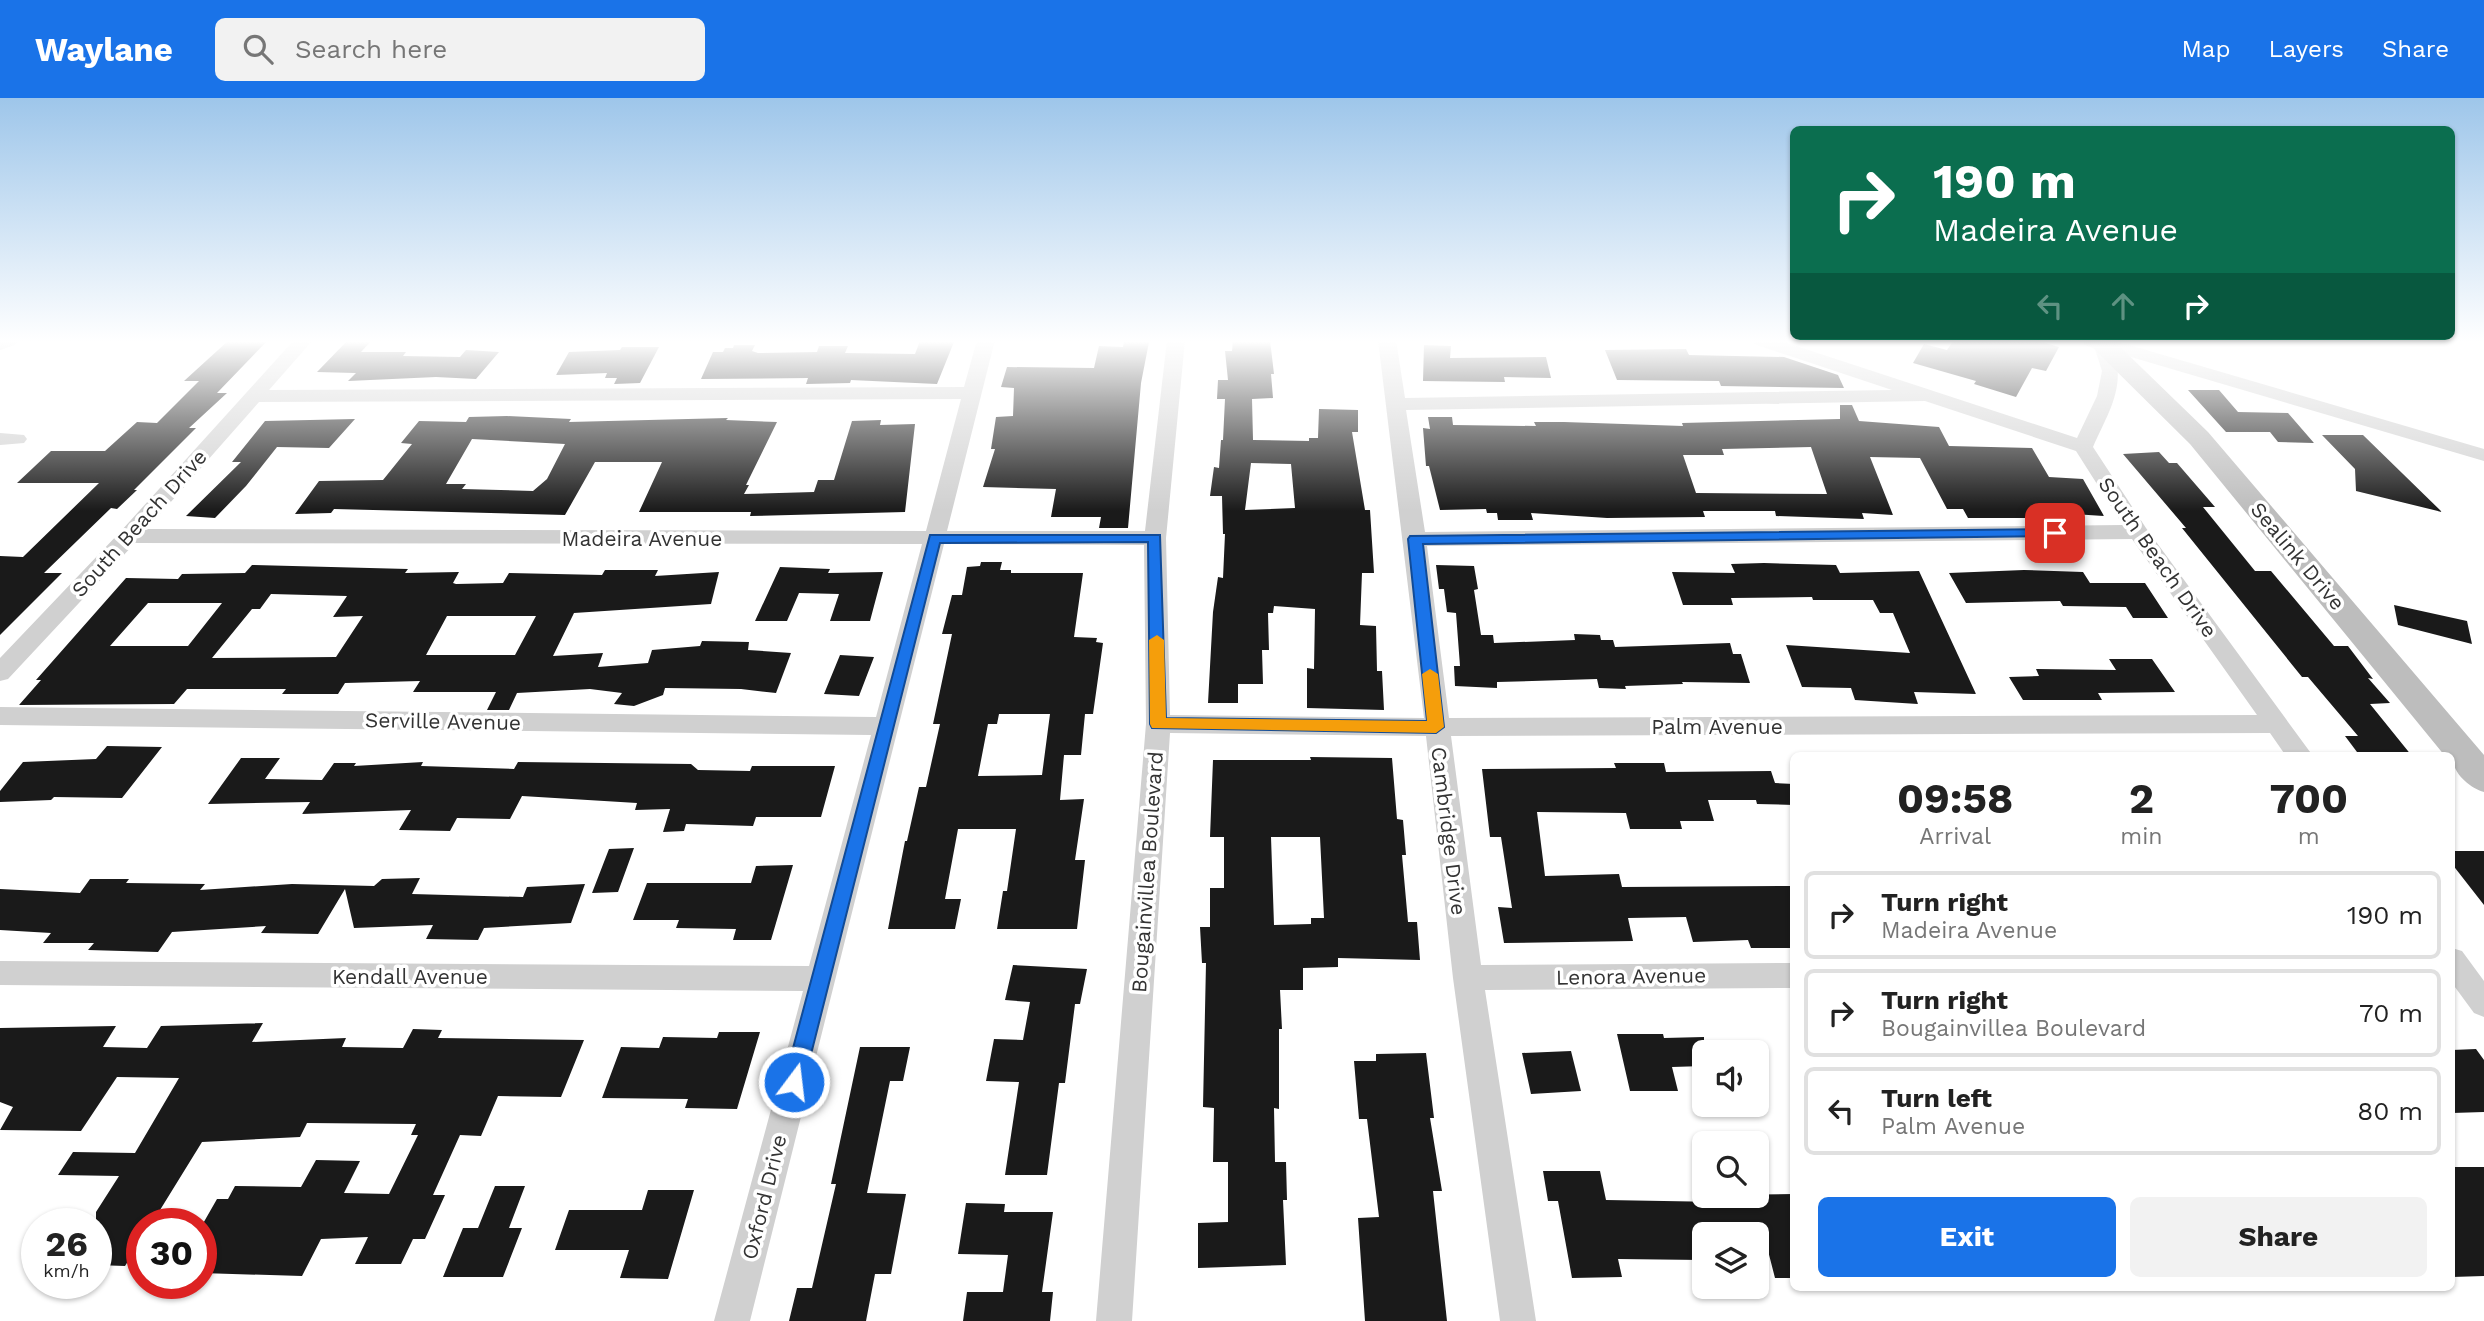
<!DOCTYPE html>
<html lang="en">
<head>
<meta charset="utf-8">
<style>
  :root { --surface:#fff; --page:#f2f2f2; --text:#222; --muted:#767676; --line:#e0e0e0; --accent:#1a73e8 }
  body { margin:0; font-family:"Work Sans",sans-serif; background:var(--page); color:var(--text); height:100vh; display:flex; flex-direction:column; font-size:26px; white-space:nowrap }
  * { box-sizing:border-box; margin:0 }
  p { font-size:23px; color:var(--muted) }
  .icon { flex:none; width:38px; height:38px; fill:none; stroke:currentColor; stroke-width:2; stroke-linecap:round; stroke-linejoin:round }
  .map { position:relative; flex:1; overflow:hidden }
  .sheet { position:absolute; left:1790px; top:654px; width:665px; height:539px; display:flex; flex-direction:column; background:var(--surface); border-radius:10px; box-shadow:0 2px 5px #0004 }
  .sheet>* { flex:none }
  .hud { position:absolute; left:1790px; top:28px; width:665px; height:214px; border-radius:10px; box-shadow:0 2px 5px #0004; background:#0b6e4f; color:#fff; overflow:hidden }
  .fabs { position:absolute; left:1692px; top:942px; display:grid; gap:14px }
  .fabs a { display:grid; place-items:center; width:77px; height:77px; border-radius:10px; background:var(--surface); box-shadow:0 2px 5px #0004; font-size:35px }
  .speed { position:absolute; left:21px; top:1110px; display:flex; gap:14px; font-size:35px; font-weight:700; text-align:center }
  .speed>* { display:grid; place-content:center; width:91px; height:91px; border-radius:50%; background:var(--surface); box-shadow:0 2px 5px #0004; line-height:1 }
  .speed small { font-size:18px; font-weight:400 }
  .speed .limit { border:10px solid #d22; background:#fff; color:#111 }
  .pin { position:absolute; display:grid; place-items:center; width:60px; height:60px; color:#fff; margin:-30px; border-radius:14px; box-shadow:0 4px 10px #0006 }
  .me { position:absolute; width:77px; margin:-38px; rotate:15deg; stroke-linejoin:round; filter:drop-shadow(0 0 5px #0008) }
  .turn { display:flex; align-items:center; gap:24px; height:147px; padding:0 28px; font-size:32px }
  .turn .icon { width:91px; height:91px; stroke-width:2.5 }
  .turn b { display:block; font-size:49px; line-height:60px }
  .lanes { display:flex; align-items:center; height:66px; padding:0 28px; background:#0003; justify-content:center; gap:35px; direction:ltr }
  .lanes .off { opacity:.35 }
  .eta { display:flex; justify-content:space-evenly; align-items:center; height:119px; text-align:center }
  .eta b { font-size:42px; font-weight:700; line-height:49px }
  .button { display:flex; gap:14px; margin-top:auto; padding:14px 28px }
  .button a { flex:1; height:80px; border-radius:10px; background:var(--accent); color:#fff; font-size:28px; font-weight:700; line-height:80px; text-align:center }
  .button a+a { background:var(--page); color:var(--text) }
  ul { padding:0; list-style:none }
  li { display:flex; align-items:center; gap:21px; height:88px; margin:0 14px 10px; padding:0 14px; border:4px solid var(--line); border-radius:10px }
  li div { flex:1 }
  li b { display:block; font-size:26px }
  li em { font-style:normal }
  header { display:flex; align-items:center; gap:42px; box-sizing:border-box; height:98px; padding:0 35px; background:var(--accent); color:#fff }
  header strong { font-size:33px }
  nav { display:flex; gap:38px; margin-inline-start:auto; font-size:24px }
  .search { width:490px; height:63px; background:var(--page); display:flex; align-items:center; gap:18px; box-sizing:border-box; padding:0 24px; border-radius:10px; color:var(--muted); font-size:26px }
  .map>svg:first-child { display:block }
  .building { fill:#1a1a1a; fill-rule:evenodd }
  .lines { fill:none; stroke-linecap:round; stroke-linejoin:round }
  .minor { fill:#d0d0d0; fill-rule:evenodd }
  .secondary { fill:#bdbdbd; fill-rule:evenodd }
  .route { fill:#1a73e8; stroke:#114b97; stroke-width:2 }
  .slow { fill:#f59e0b }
  .labels { text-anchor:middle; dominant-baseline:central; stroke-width:7; stroke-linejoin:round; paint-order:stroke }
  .street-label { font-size:21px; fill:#333; stroke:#fff }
</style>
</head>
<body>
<header>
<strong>Waylane</strong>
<div class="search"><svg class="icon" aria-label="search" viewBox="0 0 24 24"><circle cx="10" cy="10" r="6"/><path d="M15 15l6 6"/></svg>Search here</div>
<nav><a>Map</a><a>Layers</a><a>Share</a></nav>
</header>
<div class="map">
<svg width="2484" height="1223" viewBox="0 0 2484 1223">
  <rect width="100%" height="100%" fill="#fff"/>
  <!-- building -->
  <path class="building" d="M229 242H268L217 295H227L189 330H196L134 392H137L117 411 111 410 44 475H62L0 537V458L23 459 99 385H17L51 353H105L137 324 157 325 199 283H184Z
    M348 242H372L361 254H406L403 258 460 259 466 252 499 254 476 281 436 279 348 283 356 275 317 274Z
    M1233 242H1270L1274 276H1271L1273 300 1252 301 1253 342 1309 343V340H1318L1319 311 1358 312V334H1352L1365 412H1370L1374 475H1362L1360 527 1376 528 1377 573H1382L1384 612 1307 610V570L1314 571 1315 511 1274 508 1273 515H1268L1269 552H1262L1263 586H1238V605H1208L1213 514 1218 479 1223 480 1225 436H1223L1222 398H1210L1214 369 1219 370 1221 342H1223L1225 301H1217L1218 282H1228L1225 253H1232ZM1251 365 1291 366 1295 410 1245 412Z
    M1954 242H2035L2059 249 2046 273 2032 270 2016 299 1974 286 1976 283 1913 265 1924 246 1947 252Z
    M920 243 954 244 937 286 851 282 850 285 806 286 808 280 701 281 713 254H723L725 250H733L734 247H755L752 253 758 255 817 254 819 248H848L845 255 915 256Z
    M1124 243 1149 244 1141 285 1128 430H1099L1101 419H1051L1056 391 983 389 995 351H991L996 319 1013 318 1014 290 1001 289 1007 269 1094 270 1099 248 1123 249Z
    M1424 247 1451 248 1450 260 1546 259 1551 280 1504 279 1505 284 1423 283Z
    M622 249H659L640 285 614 286 617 280H605L607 275 556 277 569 254 620 252Z
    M1686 251 1689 257 1784 259 1838 277 1844 290 1721 288 1719 283 1617 282 1605 252Z
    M2188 292H2219L2238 314 2288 315 2314 345 2278 344 2270 334H2226Z
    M1840 307H1852L1859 323 1939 329 1949 348 2032 350 2049 379 2083 381 2104 418 2042 414 2045 420H1968L1963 411H1947L1920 360 1870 359 1893 417 1862 415 1864 421 1776 418 1775 413H1703L1705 419 1607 420 1531 415 1533 422H1498L1497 415H1487L1486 411 1440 412 1429 368H1426L1423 330 1430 331 1428 319H1452L1453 327 1536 328 1534 324H1564L1683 328 1682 325 1840 321ZM1811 349 1827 396 1696 395 1683 357H1724L1722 351Z
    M507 318 571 321 569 324 728 320 726 322 777 324 746 387H749L744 396 814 394 818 382H834L852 323 881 322 880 327 915 326 905 414 750 418 751 414H639L662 364H595L565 417 334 411 331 415 295 416 319 383 383 382 412 346 401 345 419 323 466 324 469 319ZM472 341 565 346 547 381 533 393 462 391 466 386H446Z
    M355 321 329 350 277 349 246 388 215 420 186 418 241 364H232L265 323Z
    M2322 337H2363L2442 414 2356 393 2355 371Z
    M2159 354 2169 365H2177L2215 409H2203L2255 473H2271L2334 548H2348L2373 581 2368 580 2390 605 2370 606 2412 658H2360L2345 638H2358L2308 579H2302L2182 430H2186L2123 356Z
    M981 464H1002L1000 472H1011V475H1083L1074 539 1097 540 1096 544 1103 545 1093 616H1085L1081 657H1064L1060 702 1084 701 1075 762H1085L1077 831H997L1003 793H1007L1016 731H958L945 801H961L955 831H888L905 743H907L919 689H926L940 626H933L952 536H942L952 497H962L967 469 980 468ZM999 616H1050L1042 677 978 678 988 626H997Z
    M1764 465 1836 467 1840 475 1919 473 1976 596 1914 594 1918 606 1855 602 1851 590 1802 589 1786 547 1910 555 1893 515H1880L1873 502H1813L1812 499 1731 500 1733 507H1683L1672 474 1735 475 1731 466Z
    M252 467 408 471 405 475 459 474 453 485 456 486 503 485 509 475 602 477 605 472H658L655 478 719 474 711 506 574 515 553 558 603 555 598 569 648 565 652 552 700 548 702 543 749 544 748 552 791 555 776 595 741 591 665 590 663 597 634 608 614 606 622 595 590 591 517 595 509 612H487L496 594H413L420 583 345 585 338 596H282L286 591H187L174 606 19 607 41 582H36L126 480 178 481 182 476 245 475ZM271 496 347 498 333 519 363 518 336 559 212 560 252 511H260ZM148 505H222L188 548H110ZM447 518H536L515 557H426Z
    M1436 467 1474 468 1478 491 1474 492 1481 537H1493L1494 545 1575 542 1574 536 1600 537 1601 542H1613L1615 549 1730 545 1733 556H1741L1750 585 1682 584 1683 586 1625 588 1626 591 1599 590 1597 581 1497 584V590L1455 588 1454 568H1460L1456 515 1447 514 1444 491H1439Z
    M780 469 830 471 828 475 883 474 870 523H830L839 496 799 495 787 523H755Z
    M2024 472 2083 474 2090 485H2145L2168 520H2133L2126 509 2063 508 2060 503 1966 505 1949 475Z
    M2394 507 2467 523 2472 546 2398 527Z
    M840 557 874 559 859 598 824 596Z
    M2109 561H2152L2175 594 2098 595 2102 602H2023L2009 579 2039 578 2036 571 2116 572Z
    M107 648 162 649 122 700 54 699 51 702 0 704V693L23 664 96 661Z
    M1310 659 1392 660 1397 721 1403 722 1406 757H1402L1408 824H1417L1420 862 1338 860V869L1303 870V892H1280L1282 931H1279V1011L1274 1010 1275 1064H1286L1287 1102H1283L1286 1167 1198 1170V1125L1228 1124V1064H1213L1214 1010 1203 1009 1206 865H1202L1200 829H1210V790H1224V739H1210L1213 662H1311ZM1271 739H1320L1324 820H1311V826L1274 827Z
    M241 660H280L265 681 322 682 334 665H356L354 668 423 664 421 668 514 671 518 664 691 666 698 672 750 673 752 668H835L821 719H756L753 728 686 726 684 733 663 734 670 711 635 712 637 705 522 698 510 721 457 720 450 733 399 732 411 712 302 716 310 704 208 706Z
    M1614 665H1664L1666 674 1771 673 1775 685 1794 686V707L1757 706 1756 702H1708L1714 723H1680L1682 731H1630L1626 715 1537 714 1545 778 1619 776 1622 789 1794 788V850H1751L1748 842 1693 844 1686 819 1628 820 1633 843 1504 845 1498 809 1512 810 1501 739H1490L1482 671 1616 670Z
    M634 750 618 794 592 795 609 751Z
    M2452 753H2484V807L2452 766Z
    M793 767 771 842H733L736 831 676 830 679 822H633L647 785H751L756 768Z
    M420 780 412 796 523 799 527 789 585 786 571 825 484 830 478 842 426 841 433 827 354 830 345 791 318 836 261 835 266 828 172 834 158 854 88 852 94 845H43L51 835 0 832V791L80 795 90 781H129L126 785 205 786 200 792 292 786 374 788 382 781Z
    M1013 867 1087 871 1080 906H1075L1065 985H1059L1047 1077H1005L1019 984 986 983 994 941 1023 942 1030 904 1005 902Z
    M263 925 252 944 346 940 342 949 403 950 413 931 442 932 438 940 584 942 561 999 498 998 481 1038 460 1037 433 1097H445L425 1141H413L401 1166H355L368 1139 321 1141 302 1178 201 1175V1129L217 1101H228L235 1088 301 1089 316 1062 360 1063 344 1095 389 1096 418 1037H411L416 1026 307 1025 300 1039 202 1044 152 1125H142V1141L125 1168 96 1167V1114L119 1078 58 1077 73 1054 135 1055 179 980 117 979 81 1033 0 1032 13 1009 0 1004V930L116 928 103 949 147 950 161 928Z
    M719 934H760L737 1011 685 1010 688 1001 602 1000 621 949 659 950 663 939 717 940Z
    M1617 936H1663L1664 940 1704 939V968L1672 969 1678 993H1630Z
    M860 949H910L903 983H890L867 1095 906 1096 891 1176H875L866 1223H789L797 1190H812L836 1086H831Z
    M2476 951 2484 962V1014L2452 1015V952Z
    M1571 953 1581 993 1531 996 1522 955Z
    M1426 955 1434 1020H1430L1442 1093H1433L1447 1223H1365L1358 1120 1379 1119 1367 1021H1359L1354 963H1376V956Z
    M2452 1069H2484V1178L2452 1179Z
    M1543 1073H1600L1606 1102 1721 1104 1720 1097 1794 1096V1180H1775L1765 1141H1757V1136H1696L1702 1162 1618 1161 1622 1179 1572 1180 1558 1103H1548Z
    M495 1088H525L509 1130H522L503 1179H443L463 1130H478Z
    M648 1092H694L668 1181 620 1180 629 1152H555L569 1112H642Z
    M966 1105 1005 1106 1004 1114H1053L1042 1194H1053L1050 1223H963L967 1194H1003L1008 1157 958 1156Z"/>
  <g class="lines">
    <!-- minor -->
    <path class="minor" d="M294 242H313L269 292 964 289 977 242H995L947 433H1145L1167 242H1185L1166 440 1170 617 1424 620 1378 242H1396L1405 300 1892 292 1754 246 1751 242H1778L2077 340 2097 298 2102 273 2093 245 2095 242H2112L2484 351V363L2114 254C2126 290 2107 317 2093 349L2146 430 2313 658H2286L2270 635 1451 638 1481 867 1794 865V890L1485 892 1536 1223H1500L1453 880 1426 638 1170 635 1132 1223H1096L1146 626 1144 447 944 446 750 1223H714L803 893 0 887V863L809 868 871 637 0 627V609L876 619 922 446 135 445 8 581 0 583V560L121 433ZM961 301 926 433 147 431 259 304ZM1925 303 2076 353 2123 427 1425 434 1406 312ZM2132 441 2257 617 1449 620 1427 448Z
      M0 335 24 337 27 341 24 345 0 347Z
      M2452 850 2462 853 2484 883V919L2474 915 2452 885Z"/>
    <!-- secondary -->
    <path class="secondary" d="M0 242H18L15 247 0 252Z
      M2082 242H2113L2208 334 2484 657V694C2469 690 2452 674 2452 658H2445L2190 346 2093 250 2085 247Z"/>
  </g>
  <!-- sky -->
  <linearGradient id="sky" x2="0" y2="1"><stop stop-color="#9ec6ea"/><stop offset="0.59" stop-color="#fff"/><stop offset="1" stop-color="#fff" stop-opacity="0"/></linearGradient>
  <rect width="2484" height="413" fill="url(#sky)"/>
  <!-- route -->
  <path class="route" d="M2055 431 2060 432V438L1423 446 1444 629 1436 635 1152 630 1150 626 1148 444 940 445 804 984 801 990 794 993 787 990 784 984 930 437H1160L1166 620 1427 623 1408 441 1410 438Z"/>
  <!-- slow -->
  <path class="slow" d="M1157 537 1164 542 1166 620 1427 623 1422 576 1430 571 1438 576 1444 629 1436 635 1152 630 1150 626 1149 542Z"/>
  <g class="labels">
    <!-- street labels -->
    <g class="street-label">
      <text transform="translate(139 425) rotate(-48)">South Beach Drive</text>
      <text x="642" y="440">Madeira Avenue</text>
      <text transform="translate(2298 458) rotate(50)">Sealink Drive</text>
      <text transform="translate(2158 459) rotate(55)">South Beach Drive</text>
      <text transform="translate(443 623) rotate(1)">Serville Avenue</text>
      <text x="1717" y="628">Palm Avenue</text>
      <text transform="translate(1449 733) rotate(83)">Cambridge Drive</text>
      <text transform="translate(1147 774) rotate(-86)">Bougainvillea Boulevard</text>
      <text x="410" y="878">Kendall Avenue</text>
      <text transform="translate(1631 878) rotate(-1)">Lenora Avenue</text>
      <text transform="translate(764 1099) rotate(-76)">Oxford Drive</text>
    </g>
  </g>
</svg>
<div class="fabs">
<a><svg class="icon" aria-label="sound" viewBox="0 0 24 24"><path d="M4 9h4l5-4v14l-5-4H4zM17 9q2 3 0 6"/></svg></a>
<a><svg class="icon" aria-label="search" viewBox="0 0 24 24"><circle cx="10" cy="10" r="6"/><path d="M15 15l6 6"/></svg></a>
<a><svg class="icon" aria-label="layers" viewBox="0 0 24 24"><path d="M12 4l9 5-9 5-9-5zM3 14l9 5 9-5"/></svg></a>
</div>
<div class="speed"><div>26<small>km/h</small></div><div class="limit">30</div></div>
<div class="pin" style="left:2055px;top:435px;background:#d93025"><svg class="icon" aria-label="arrive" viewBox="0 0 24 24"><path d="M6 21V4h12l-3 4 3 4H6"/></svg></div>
<svg class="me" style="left:794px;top:984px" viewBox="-20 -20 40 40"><circle r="17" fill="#1a73e8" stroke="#fff" stroke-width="3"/><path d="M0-11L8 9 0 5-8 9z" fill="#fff"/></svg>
<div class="hud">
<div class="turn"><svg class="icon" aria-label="right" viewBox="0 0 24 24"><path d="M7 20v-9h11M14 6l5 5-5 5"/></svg><div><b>190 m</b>Madeira Avenue</div></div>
<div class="lanes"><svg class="icon off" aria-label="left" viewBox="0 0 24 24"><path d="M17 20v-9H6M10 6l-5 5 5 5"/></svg><svg class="icon off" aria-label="ahead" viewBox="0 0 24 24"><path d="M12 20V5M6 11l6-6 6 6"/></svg><svg class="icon" aria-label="right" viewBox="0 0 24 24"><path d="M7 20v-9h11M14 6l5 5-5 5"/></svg></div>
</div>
<section class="sheet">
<div class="eta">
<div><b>09:58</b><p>Arrival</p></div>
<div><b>2</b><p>min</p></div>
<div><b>700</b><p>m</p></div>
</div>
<ul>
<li><svg class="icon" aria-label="right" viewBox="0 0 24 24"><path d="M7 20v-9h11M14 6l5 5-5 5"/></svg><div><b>Turn right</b><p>Madeira Avenue</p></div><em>190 m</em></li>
<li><svg class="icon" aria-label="right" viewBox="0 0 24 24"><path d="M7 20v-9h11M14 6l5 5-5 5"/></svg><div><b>Turn right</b><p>Bougainvillea Boulevard</p></div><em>70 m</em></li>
<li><svg class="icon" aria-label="left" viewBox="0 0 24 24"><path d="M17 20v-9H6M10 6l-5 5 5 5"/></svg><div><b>Turn left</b><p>Palm Avenue</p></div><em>80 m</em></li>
</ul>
<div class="button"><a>Exit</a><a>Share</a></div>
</section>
</div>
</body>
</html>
